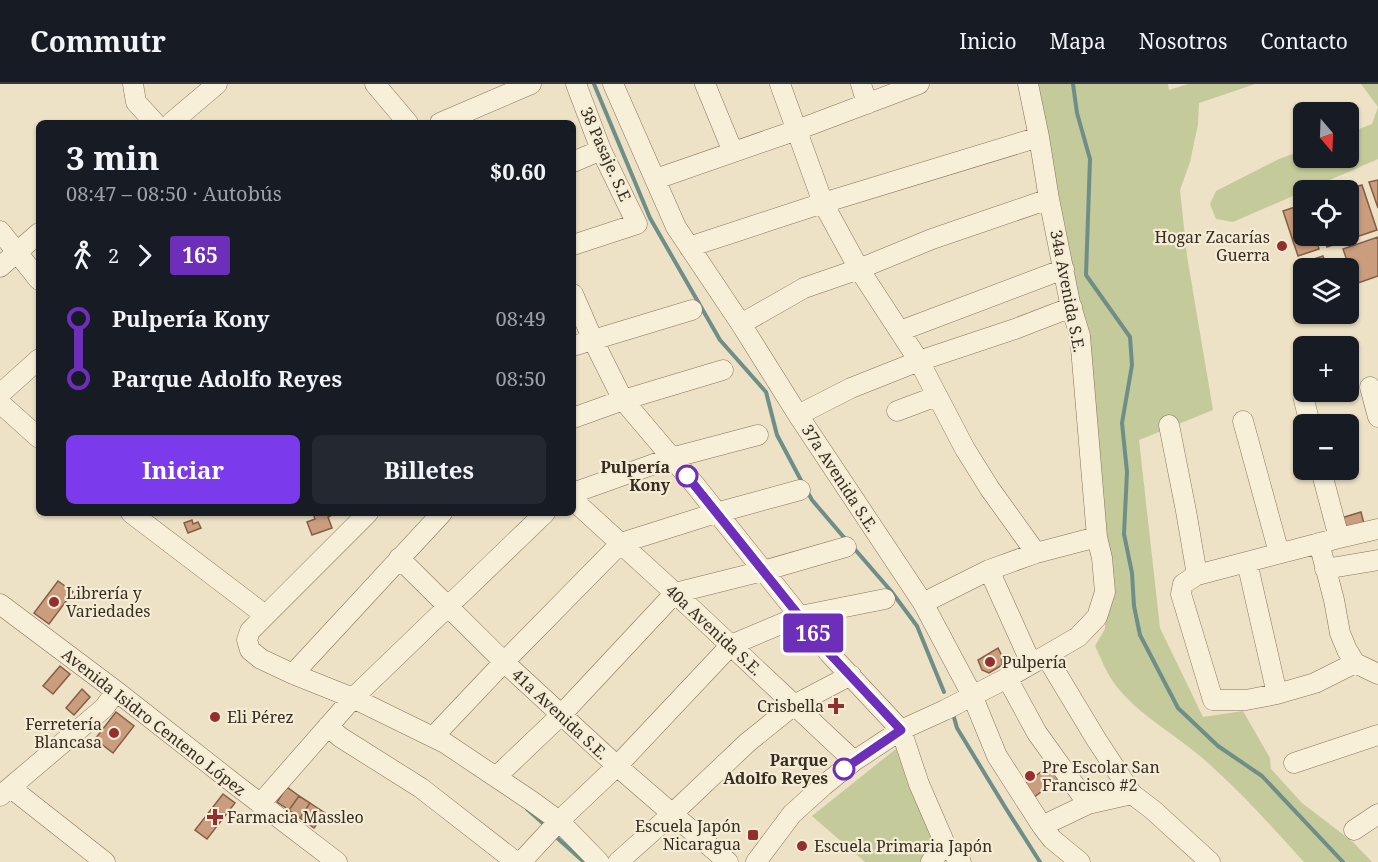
<!DOCTYPE html>
<html lang="es">
<meta charset="utf-8">
<style>
body{margin:0;font-family:"Noto Serif",serif;background:#242831;color:#f1f3f6;height:100vh;display:flex;flex-direction:column;font-size:22px;white-space:nowrap}
*{box-sizing:border-box;margin:0}
p{font-size:20px;color:#9ea1a6}
.icon{flex:none;width:33px;height:33px;fill:none;stroke:currentColor;stroke-width:2;stroke-linecap:round;stroke-linejoin:round}
.map{position:relative;flex:1;overflow:hidden}
.details{position:absolute;left:36px;top:36px;width:540px;height:396px;display:flex;flex-direction:column;background:#171b24;border-radius:9px;box-shadow:0 2px 4px #0004}
.details>*{flex:none}
.badge{padding:0 12px;border-radius:4px;font-size:21px;line-height:39px}
.needle{width:39px;rotate:161deg}
.fabs{position:absolute;left:1293px;top:18px;display:grid;gap:12px}
.fabs a{display:grid;place-items:center;width:66px;height:66px;border-radius:9px;background:#171b24;box-shadow:0 2px 4px #0004;font-size:30px}
.map>.badge{position:absolute;translate:-50% -50%;box-shadow:0 0 0 3px #fff}
.legs{display:flex;align-items:center;gap:9px;height:66px;padding:0 30px;font-size:20px}
.legs p{margin-inline-start:auto}
.head{display:flex;align-items:center;justify-content:space-between;height:102px;padding:0 30px}
h1{font-size:33px;font-weight:700;line-height:45px}
.action{display:flex;gap:12px;margin-top:auto;padding:12px 30px}
.action a{flex:1;height:69px;border-radius:9px;background:#7c3aed;color:#fff;font-size:24px;font-weight:700;line-height:69px;text-align:center}
.action a+a{background:#242831;color:#f1f3f6}
ul{padding:0 30px;list-style:none}
li{display:flex;align-items:center;gap:21px;height:60px;font-size:22px}
li i{display:grid;place-items:center;width:9px;height:100%;margin:0 8px;background:currentColor}
li i::after{content:'';width:15px;height:15px;margin:-8px;border:4px solid;border-radius:50%;background:#171b24}
li p{margin-inline-start:auto}
li:first-child i{background:linear-gradient(#0000 50%,currentColor 0)}
li:last-child i{background:linear-gradient(currentColor 50%,#0000 0)}
header{display:flex;align-items:center;gap:36px;box-sizing:border-box;height:84px;padding:0 30px;background:#171b24;border-bottom:2px solid #363941}
header strong{font-size:28px}
nav{display:flex;gap:33px;margin-inline-start:auto;font-size:21px}
.map>svg:first-child{display:block}
</style>
<header>
<strong>Commutr</strong>
<nav><a>Inicio</a><a>Mapa</a><a>Nosotros</a><a>Contacto</a></nav>
</header>
<div class="map">
<svg width="1378" height="778" viewBox="0 0 1378 778">
<rect width="100%" height="100%" fill="#ede1c6"/>
<path fill="#c4ca9a" d="M1018,0H1168L1169,6L1188,0H1255L1199,19L1198,40L1190,78L1180,106L1187,172L1213,326L1139,356L1160,544L1203,633L1243,627L1270,674L1271,685L1302,719L1353,758L1372,778H1304C1273,744 1243,710 1208,679C1178,651 1139,633 1114,599C1106,588 1101,574 1095,562L1105,545V500L1080,252Z
M1361,0H1378V75L1233,138L1216,135L1210,120L1216,107L1279,75L1303,66L1304,74H1348L1349,49L1372,40L1378,23Z
M897,664L936,762L923,778H865L812,732Z"/>
<g fill="none" stroke-linecap="round" stroke-linejoin="round">
<path stroke="#6e8e87" stroke-width="4" d="M594,0L650,134L720,256L766,308L777,351L803,400
M1073,0L1077,29L1090,75L1086,191L1130,253L1132,281L1122,339L1127,388L1124,450L1132,489L1134,522L1140,551L1178,624L1218,662L1262,692L1343,778
M807,407L812,416L847,457
M852,462L891,507L917,542L944,608
M953,630L957,644L1005,723L1040,778
M527,725L546,742
M555,752L584,778"/>
</g>
<path fill="#c99d7e" stroke="#855e43" stroke-width="1.5" d="M1378,96V124L1369,98Z
M1362,101L1377,146L1356,153L1348,130V106H1345Z
M1304,120V152H1315L1319,165L1298,172L1283,127Z
M1323,152H1347L1348,156L1327,163Z
M1378,153V192L1355,200L1343,165Z
M1323,172L1327,184H1304L1302,179Z
M1361,428L1364,440L1342,446L1338,435Z
M313,429H336L328,433L332,444L312,451L307,438L315,435Z
M192,436L193,440L198,438L201,444L188,449L184,439Z
M58,497L73,508L49,540L34,529Z
M998,564L1001,570L1002,581L989,589L982,586L978,576Z
M60,582L70,590L53,610L43,602Z
M82,605L90,613L74,631L66,624Z
M116,628L134,642L113,669L95,655Z
M1049,682L1058,695L1029,717L1019,704Z
M287,703L299,712L289,726L277,718Z
M223,710L235,719L207,755L195,746Z
M299,712L310,719L300,734L289,726Z
M310,719L325,729L314,744L300,734Z"/>
<g fill="none" stroke-linecap="round" stroke-linejoin="round">
<g stroke="#87735c" stroke-width="21">
<path id="minor" d="M133,0L136,18L155,39
M375,0L408,39
M613,0L676,143L741,240L798,331L923,519L972,611L997,672L1042,742L1052,755L1080,778
M705,0L733,68
M780,0L823,119L859,185L919,277L965,365L990,405L1036,469
M861,0L867,20
M171,39L217,0
M440,39L531,0
M573,78L601,66
M656,95L797,46L919,0
M0,147L39,196
M573,161L637,140L601,66L576,0
M689,163L823,119L1039,53
M0,183L39,149
M573,210L593,256L623,316L695,401L829,569L901,646L919,700L945,760L961,778
M741,240L804,204L859,185L932,155L1049,115
M900,247L1064,185
M573,262L692,226
M1370,303L1378,333
M0,310L39,275
M1304,316L1310,340
M0,319L39,354
M897,327L937,312
M798,331L851,304L919,277L1015,245L1072,223
M573,334L623,316L723,286
M1243,337L1279,469
M1169,341L1186,427L1197,491
M1321,386L1339,454
M573,409L671,374L758,351
M573,416L675,509L854,677
M131,429L265,531
M368,429L250,547L247,556L250,566L261,575L293,590L353,614L445,659L533,718L559,737L599,778
M1319,459L1334,516L1340,549L1347,566L1355,579L1378,590
M399,474L504,578L617,682L728,778
M1247,478L1277,610
M1325,485L1378,476
M989,486L1031,579
M923,519L989,486L1036,469L1097,453
M0,520L116,607L236,701L337,778
M1046,572L1096,655L1132,710L1153,726L1210,778
M1355,579L1315,599L1277,610L1246,616H1213L1181,510L1183,500L1197,491L1339,454L1378,445
M293,590L442,429
M1007,594L1037,649L1088,720
M328,642L340,653L421,704L516,778
M433,653L504,578L621,459L716,429L800,406
M1294,679L1378,651
M496,693L561,631L675,509L763,487L846,463
M11,704L105,778
M0,712L104,624L116,607
M260,720L353,614L545,429
M1042,742L1088,720L1132,710
M1354,746L1378,730
M521,778L559,737L617,682L731,561L800,532L885,515
M618,778L672,730L747,659L794,621L851,591
M756,778L792,730L823,702L854,677L901,646L945,626L1007,594L1078,553L1097,533L1105,508L1102,474L1097,453L1080,252L1070,219L1049,115L1039,53L1028,0
M931,778L945,760"/>
</g>
<use href="#minor" stroke="#f8efd9" stroke-width="20"/>
</g>
<g fill="none" stroke-linecap="round" stroke-linejoin="round">
<g stroke="#fff" stroke-width="14">
<path id="line-1" d="M687,392L829,569L901,646L844,685"/>
</g>
<use href="#line-1" stroke="#6d2fba" stroke-width="9"/>
</g>
<g fill="#942f2f" stroke="#f4ecd5" stroke-width="2">
<circle cx="1282" cy="162" r="6"/>
<circle cx="54" cy="518" r="6"/>
<circle cx="990" cy="578" r="6"/>
<path d="M833 613h6v6h6v6h-6v6h-6v-6h-6v-6h6z"/>
<circle cx="215" cy="633" r="6"/>
<circle cx="114" cy="649" r="6"/>
<circle cx="1030" cy="692" r="6"/>
<path d="M212 724h6v6h6v6h-6v6h-6v-6h-6v-6h6z"/>
<rect x="747" y="745" width="12" height="12" rx="3"/>
<circle cx="802" cy="762" r="6"/>
</g>
<g fill="#fff" stroke="#6d2fba" stroke-width="3">
<circle cx="687" cy="392" r="10"/>
<circle cx="844" cy="685" r="10"/>
</g>
<g text-anchor="middle" dominant-baseline="central" stroke-width="4.5" stroke-linejoin="round" paint-order="stroke">
<g font-size="16" fill="#382c20" stroke="#f4ecd5">
<text transform="translate(606 70) rotate(66)">38 Pasaje. S.E</text>
<text transform="translate(1068 207) rotate(79)">34a Avenida S.E.</text>
<text transform="translate(840 394) rotate(57)">37a Avenida S.E.</text>
<text transform="translate(714 546) rotate(43)">40a Avenida S.E.</text>
<text transform="translate(560 630) rotate(43)">41a Avenida S.E.</text>
<text transform="translate(154 638) rotate(38)">Avenida Isidro Centeno López</text>
</g>
<g font-size="16" fill="#382c20" stroke="#f4ecd5" text-anchor="start">
<text x="1270" y="153" text-anchor="end">Hogar Zacarías<tspan x="1270" dy="18">Guerra</tspan></text>
<text x="66" y="509">Librería y<tspan x="66" dy="18">Variedades</tspan></text>
<text x="1002" y="578">Pulpería</text>
<text x="824" y="622" text-anchor="end">Crisbella</text>
<text x="227" y="633">Eli Pérez</text>
<text x="102" y="640" text-anchor="end">Ferretería<tspan x="102" dy="18">Blancasa</tspan></text>
<text x="1042" y="683">Pre Escolar San<tspan x="1042" dy="18">Francisco #2</tspan></text>
<text x="227" y="733">Farmacia Massleo</text>
<text x="741" y="742" text-anchor="end">Escuela Japón<tspan x="741" dy="18">Nicaragua</tspan></text>
<text x="814" y="762">Escuela Primaria Japón</text>
</g>
<g font-size="16" font-weight="bold" fill="#382c20" stroke="#f4ecd5" text-anchor="end">
<text x="670" y="383">Pulpería<tspan x="670" dy="18">Kony</tspan></text>
<text x="828" y="676">Parque<tspan x="828" dy="18">Adolfo Reyes</tspan></text>
</g>
</g>
</svg>
<div class="fabs">
<a><svg class="needle" viewBox="-14 -14 28 28"><path d="M0-13l5 13h-10z" fill="#e53935"/><path d="M0 13l5-13h-10z" fill="#9ea1a6"/></svg></a>
<a><svg class="icon" aria-label="locate" viewBox="0 0 24 24"><circle cx="12" cy="12" r="6"/><path d="M12 2v4M12 18v4M2 12h4M18 12h4"/></svg></a>
<a><svg class="icon" aria-label="layers" viewBox="0 0 24 24"><path d="M12 4l9 5-9 5-9-5zM3 14l9 5 9-5"/></svg></a>
<a>+</a>
<a>−</a>
</div>
<b class="badge" style="left:813px;top:549px;background:#6d2fba;color:#fff">165</b>
<section class="details">
<div class="head"><div><h1>3 min</h1><p>08:47 – 08:50 · Autobús</p></div><b>$0.60</b></div>
<div class="legs"><svg class="icon" aria-label="walk" viewBox="0 0 24 24"><circle cx="13" cy="4" r="2"/><path d="M13 8l-2 6 4 7M11 14l-3 7M7 12l3-4h3l4 4"/></svg>2<svg class="icon" aria-label="forward" viewBox="0 0 24 24"><path d="M9 5l7 7-7 7"/></svg><b class="badge" style="background:#6d2fba;color:#fff">165</b></div>
<ul>
<li><i style="color:#6d2fba"></i><b>Pulpería Kony</b><p>08:49</p></li>
<li><i style="color:#6d2fba"></i><b>Parque Adolfo Reyes</b><p>08:50</p></li>
</ul>
<div class="action"><a>Iniciar</a><a>Billetes</a></div>
</section>
</div>
